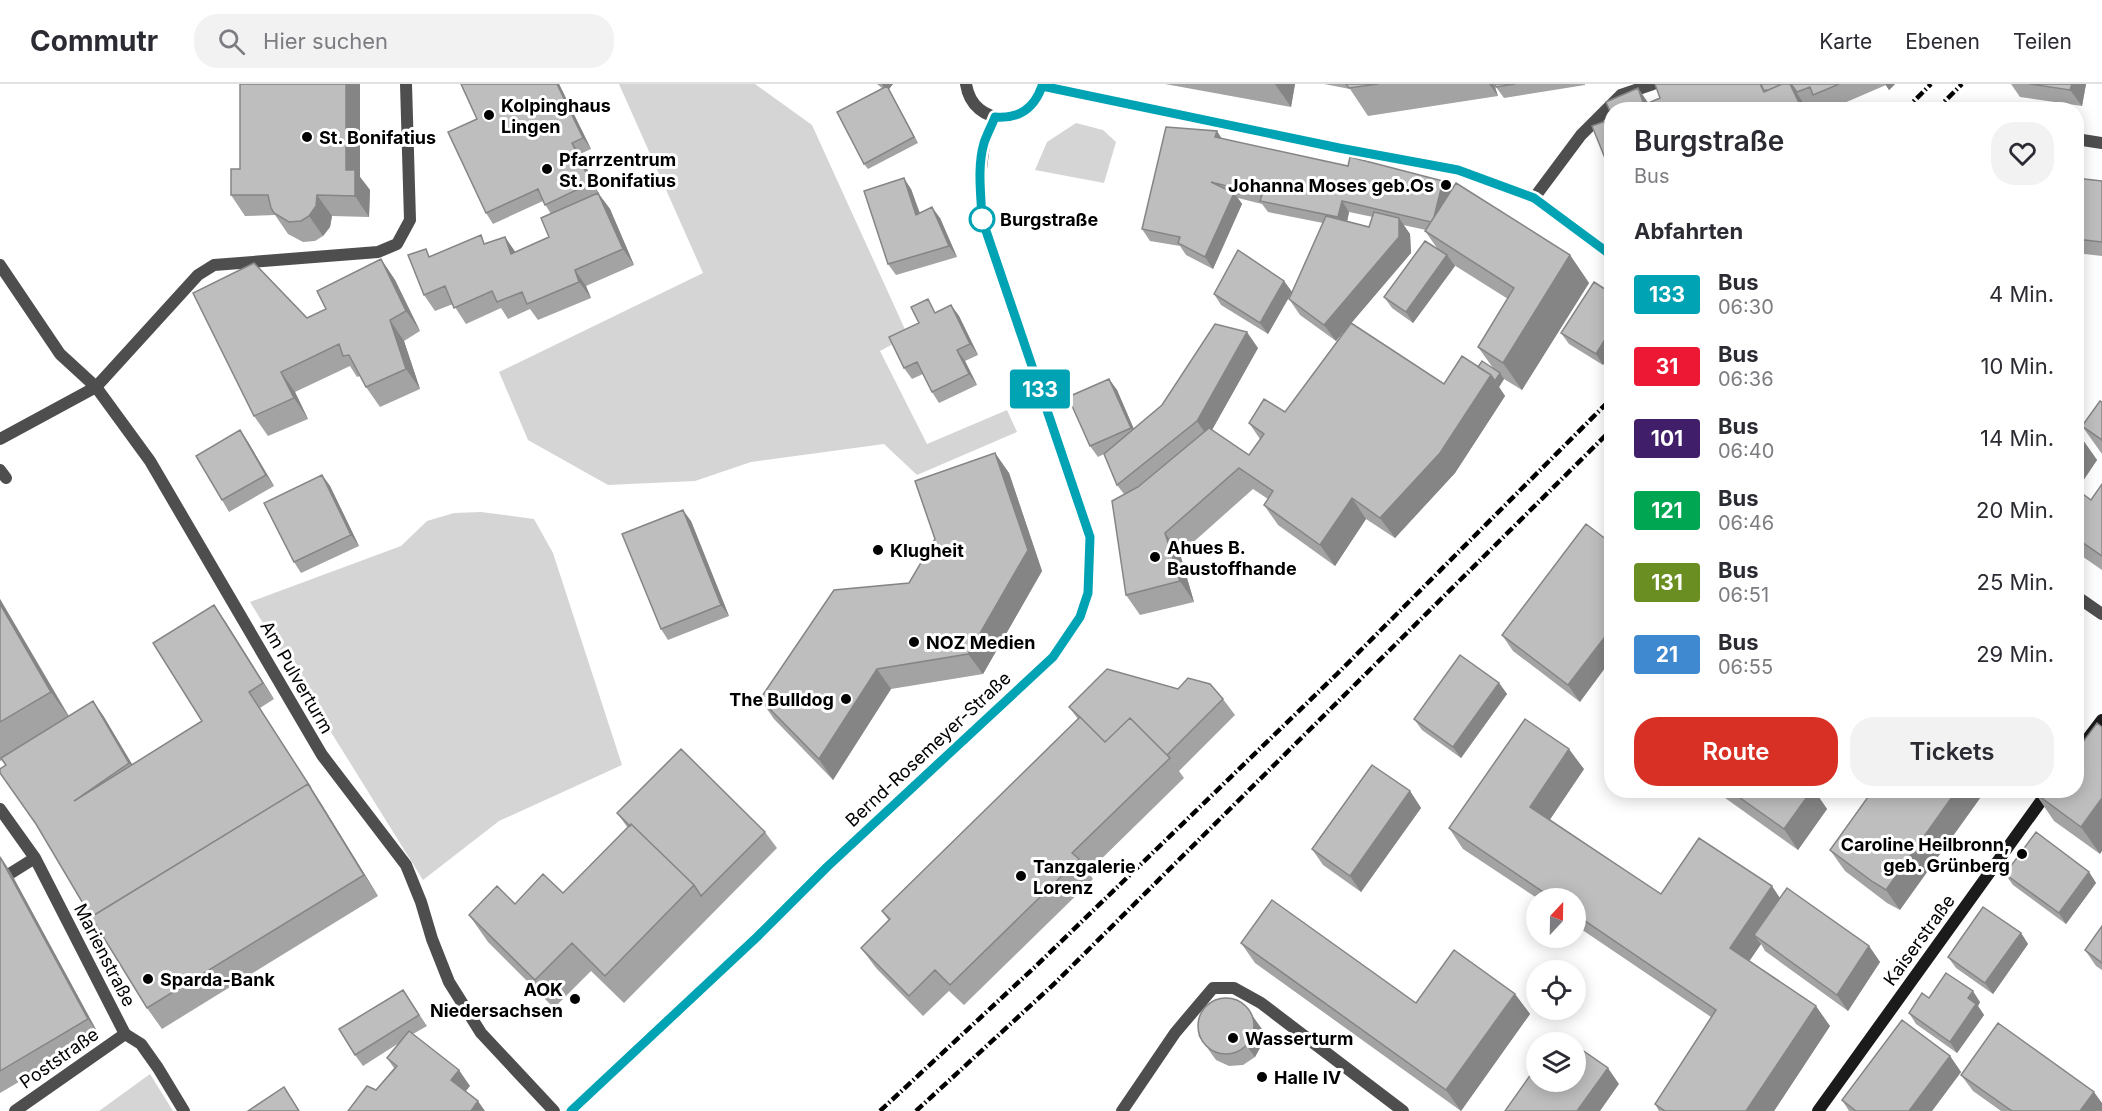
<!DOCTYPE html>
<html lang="de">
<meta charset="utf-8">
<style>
body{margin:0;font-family:Inter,sans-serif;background:#f2f2f3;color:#2b2b33;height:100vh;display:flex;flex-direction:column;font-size:22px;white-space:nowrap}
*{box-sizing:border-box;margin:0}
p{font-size:20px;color:#7c7c81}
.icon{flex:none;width:33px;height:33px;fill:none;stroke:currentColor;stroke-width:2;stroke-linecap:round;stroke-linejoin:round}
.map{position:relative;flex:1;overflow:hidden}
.side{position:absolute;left:1604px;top:18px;width:480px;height:696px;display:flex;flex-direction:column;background:#fff;border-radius:24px;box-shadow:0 3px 15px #0003}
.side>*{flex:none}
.badge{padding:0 12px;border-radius:4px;font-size:21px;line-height:39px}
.needle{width:39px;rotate:22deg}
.buttons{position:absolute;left:1526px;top:804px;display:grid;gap:12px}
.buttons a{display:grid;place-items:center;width:60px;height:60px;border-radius:50%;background:#fff;box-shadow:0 3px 15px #0003;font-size:30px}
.map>.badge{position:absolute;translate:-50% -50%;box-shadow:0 0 0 3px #fff}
h2{padding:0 30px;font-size:22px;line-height:54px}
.round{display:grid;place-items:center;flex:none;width:63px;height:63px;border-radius:24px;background:#f2f2f3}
.headline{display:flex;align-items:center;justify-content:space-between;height:102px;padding:0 30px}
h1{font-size:28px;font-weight:600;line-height:45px}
.cta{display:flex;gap:12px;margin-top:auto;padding:12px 30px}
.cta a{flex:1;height:69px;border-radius:24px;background:#d93025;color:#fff;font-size:24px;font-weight:600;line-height:69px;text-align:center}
.cta a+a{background:#f2f2f3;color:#2b2b33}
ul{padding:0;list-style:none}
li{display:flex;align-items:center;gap:18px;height:72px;padding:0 30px}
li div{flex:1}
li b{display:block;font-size:22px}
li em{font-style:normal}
li .badge{min-width:66px;font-weight:700;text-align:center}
header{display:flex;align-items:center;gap:36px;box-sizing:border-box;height:84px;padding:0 30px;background:#fff;border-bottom:2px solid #e1e1e2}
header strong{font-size:28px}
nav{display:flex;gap:33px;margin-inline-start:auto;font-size:21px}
.search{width:420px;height:54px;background:#f2f2f3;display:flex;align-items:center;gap:15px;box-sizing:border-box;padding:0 21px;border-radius:24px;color:#7c7c81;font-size:22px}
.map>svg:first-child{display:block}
</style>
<header>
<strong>Commutr</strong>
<div class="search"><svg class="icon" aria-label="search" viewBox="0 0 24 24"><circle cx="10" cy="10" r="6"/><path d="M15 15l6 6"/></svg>Hier suchen</div>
<nav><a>Karte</a><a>Ebenen</a><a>Teilen</a></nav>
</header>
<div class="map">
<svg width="2102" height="1027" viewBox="0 0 2102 1027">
<rect width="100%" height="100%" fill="#fff"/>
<path fill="#d5d5d5" d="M619,0H755L812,41L908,252L880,267L927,360L1007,326L1017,348L917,391L884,360L751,378L695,397L608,401L528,356L499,288L703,189Z
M1076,39L1103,46L1116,58L1104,99L1035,86L1047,58Z
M481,428L534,435L553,469L622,681L499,737L423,796L250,518L401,462L427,437L454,429Z
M150,990L173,1027H99Z"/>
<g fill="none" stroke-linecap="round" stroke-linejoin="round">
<path stroke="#4e4e4e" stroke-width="12" d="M0,355L96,303L198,191L214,181L378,168L397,160L410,136L406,0
M0,386L6,394
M1122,1027L1175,949L1213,904H1234L1261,919L1403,1027"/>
<path stroke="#4e4e4e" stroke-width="12" d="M0,725L35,774L125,950
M11,789L35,774"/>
<path stroke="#4e4e4e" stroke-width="12" d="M2076,55L2102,59
M1534,114L1581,51L1621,11L1653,0
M0,181L60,270L96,303L150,377L322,671L406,781L421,818L432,855L449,898L481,949L554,1027
M15,1027L125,950L141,960L158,984L184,1027"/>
<path stroke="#4e4e4e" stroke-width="12" d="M966,0C973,45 1032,44 1042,0
M1042,2L1339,64L1458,86L1534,114L1611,171
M2076,512L2102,530
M571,1027L757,853L827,783L1053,573L1080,533L1088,509L1090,453L982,135L980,93L984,60L995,33"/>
<path stroke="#1b1b1b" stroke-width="12" d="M2076,670L2102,636
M1818,1027L2049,706"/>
<path stroke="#000" stroke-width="4.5" stroke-dasharray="9 3 1.5 3" stroke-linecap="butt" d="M1905,26L1931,0
M1936,26L1962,0
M880,1027L1037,881L1337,590L1611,315
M916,1027L1054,900L1611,346"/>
</g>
<path fill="#a3a3a3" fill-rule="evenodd" d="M240,0H360V93L370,106L369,133L332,132L330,143L323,152L315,157L303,158L288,150L275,131L245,132L231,111L240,85Z
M461,0H559L591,65L580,70L598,109L610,125L634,181L586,202L591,214L538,236L530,225L508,235L501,224L466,240L453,220L435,227L424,211L431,172L487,159L505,153L515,168L549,153L551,130L543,117L493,140L486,129L477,35Z
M877,0H893L889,5L918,59L868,85L864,80L882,4Z
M1165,0H1295L1291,23Z
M1324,0H1494L1498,12L1368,32L1350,5Z
M1495,0H1585V1L1504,14L1496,3Z
M1655,0H1895L1889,6L1886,1L1828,26H1823L1819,20L1808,24V26H1611L1638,4L1648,19L1660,14Z
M2011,0H2086L2082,22L2020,13Z
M1222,55L1348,82L1443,97L1451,107L1570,171L1589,199L1522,306L1504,295L1499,303L1505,312L1455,389L1395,454L1366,435L1335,482L1278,441L1264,421L1268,415L1253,405L1180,470L1194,518L1140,531L1126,511L1124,410L1117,401L1104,370L1098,373L1090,362L1109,295L1117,306L1134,345L1258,264L1212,346L1249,371L1260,355L1249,339L1285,328L1444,300L1478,283L1493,284L1478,263L1508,215L1454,181L1455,182L1413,239L1392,224L1384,213L1437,164L1425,147L1426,146L1403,141L1410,150L1411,169L1336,257L1300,231L1289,215L1323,139L1268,128L1262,120L1238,114L1242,120L1213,185L1186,171L1180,162L1150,157L1142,145ZM1349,128L1373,133L1369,143L1347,137Z
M2076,94L2102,97V172L2076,169Z
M911,105L920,129L940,134L957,173L896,191L888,180Z
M381,175L395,196L420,247L404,257L420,305L380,323L366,303L360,292L357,293L350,282L295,308L308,335L268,352L254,332L307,234L326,225Z
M1284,197L1292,208L1268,250L1221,221L1214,210Z
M1611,209V269L1603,281L1569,260L1561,249Z
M951,221L959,232L978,271L965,277L977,301L939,319L932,308L923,290L912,295L904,284L919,239L936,228Z
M2102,318V370L2082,342Z
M240,346L248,358L274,402L229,428L222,416Z
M2076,347L2078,349L2097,376L2077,406L2091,416L2102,400V486L2076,468Z
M995,369L1009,389L1042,487L983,590L891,605L833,696L774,635L760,615L909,499Z
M322,391L330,402L359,462L301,489L294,478Z
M691,437L729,532L668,556L661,545Z
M1611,459L1580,618L1513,567L1502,551Z
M0,515L69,632L93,617L104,633L132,681L202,637L225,537L274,615L260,624L322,721L378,812L162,945L147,924L2,676L0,677Z
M1499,599L1507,610L1461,674L1422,646L1414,635Z
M1178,605L1223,615L1235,631L1179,687L1184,694L1088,788L1093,795L964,921L949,907L923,932L876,884L861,864L889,837L882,827L1078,635L1069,623Z
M2083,658L2100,770L2054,737L2035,709Z
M1584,685L1550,735L1661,810L1780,814L1869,862L1880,878L1848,927L1765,867L1761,860L1749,877L1830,942L1774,1027H1659L1655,1020L1711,933L1575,841V814H1537L1463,765L1449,744Z
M1714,706H1814L1827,725L1798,766Z
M1873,706L1900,826L1887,819L1845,787L1830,766Z
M1410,707L1421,724L1361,808L1323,781L1312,765Z
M617,729L765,748L777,764L624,919L591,887L554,924L488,858L469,831L563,809L628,744Z
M0,772L11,789L99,951L0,1009Z
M2089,788L2096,799L2066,840L2013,801L2005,790Z
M2102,842V886L2096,882L2085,866Z
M2021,849L2028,860L1993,910L1956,884L1948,873Z
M1241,859L1416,919L1515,910L1530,930L1461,1027L1255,879Z
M403,906L427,942L413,950L470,1002L376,1006L394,984L387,974L399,959L363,982L355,971Z
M1929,914L1980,918L1978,922L1984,931L1957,969L1916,940L1909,929Z
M1262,945V960L1255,973L1243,981L1229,982L1216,976L1198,951Z
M1950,972L1961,988L1932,1027H1849L1842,1016Z
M1961,991L2102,1027H2001L1973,1007Z"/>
<path fill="#858585" d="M346,0H360V93L370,106L369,133L355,112L346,86Z
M557,0H559L591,65L583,54Z
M882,0H893L889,5L918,59Z
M1275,0H1295L1291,23Z
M1489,0H1494L1498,12Z
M1790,0H1791L1808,26H1803Z
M1885,0H1895L1889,6Z
M2072,0H2086L2082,22L2070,6Z
M1638,4L1653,26L1644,21Z
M1217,47L1224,58L1215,53Z
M572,59L580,70L599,110L591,99Z
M904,94L911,105L924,142L916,131Z
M1443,97L1451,108L1433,139Z
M598,109L610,125L634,181L623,165Z
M1234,109L1242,120L1213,185L1205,173Z
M317,111L332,132L330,143L323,152L309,132Z
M1342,117L1349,128L1346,144L1338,133Z
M932,123L940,134L957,173L949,162Z
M1399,134L1410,150L1411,169L1336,257L1324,241Z
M505,153L516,169L511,170Z
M1447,171L1455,182L1413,239L1406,228Z
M1570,171L1589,199L1522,306L1503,279Z
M381,175L395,196L420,247L406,227Z
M575,186L586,202L591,214L579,198Z
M1284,197L1292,208L1268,250L1260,239Z
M951,221L959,232L978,271L970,260Z
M390,236L404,257L420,305L406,285Z
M1611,246V269L1603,281L1596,270Z
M1247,248L1258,264L1208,353L1197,337Z
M957,266L965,277L977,301L969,290Z
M281,288L295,308L308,335L294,314Z
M1500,289L1504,295L1499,303L1505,312L1455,389L1395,454L1380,434L1491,291Z
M1109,295L1117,306L1138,355L1131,344Z
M240,346L248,358L274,402L266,391Z
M2078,349L2097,376L2076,407V352Z
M995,369L1009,389L1042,487L983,590L968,570Z
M322,391L330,402L359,462L351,451Z
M1352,414L1366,435L1335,482L1320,461Z
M683,426L691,437L729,532L721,521Z
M1165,449L1180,470L1194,518L1180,497Z
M0,515L70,635L51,608L0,520Z
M214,521L225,537L274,615L263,599Z
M1611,545V576L1580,618L1568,601Z
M877,585L891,605L833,696L819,675Z
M1499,599L1507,610L1461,674L1453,663Z
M249,608L322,721L378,812L364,791Z
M93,617L104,633L141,695L129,679Z
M1569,665L1584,685L1545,743L1530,723Z
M1812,706H1814L1827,725L1798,766L1784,745Z
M1957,706H1986L1900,826L1886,806Z
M1410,707L1421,724L1361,808L1350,792Z
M2102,714V767L2100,770L2081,743Z
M0,772L11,789L99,951L88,935Z
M2089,788L2096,799L2066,840L2059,829Z
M1772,802L1786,823L1754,851L1761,860L1744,885L1730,864Z
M2021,849L2028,860L1993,910L1985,899Z
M1869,862L1880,878L1848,927L1837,911Z
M1973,907L1980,918L1978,922L1984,931L1957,969L1950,958L1968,914Z
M1515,910L1530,930L1461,1027L1446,1006Z
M1244,920L1262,945V960L1255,973L1247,962Z
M1816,922L1830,942L1774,1027H1746Z
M1950,972L1961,988L1932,1027H1909Z
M1608,984L1619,1000L1600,1027H1577Z
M459,986L470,1002L462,1012L451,996Z
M2094,1008L2102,1019V1027H2080Z
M478,1017L485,1027H471Z"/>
<path fill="#bebebe" stroke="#858585" stroke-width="1.5" d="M240,0H346V86H355V112L317,111L316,122L309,132L301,137L289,138L274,129L271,124L268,111H231V85H240Z
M461,0H557L583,54L572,59L591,99L545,121L538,105L486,129L448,48L477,35Z
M1346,0H1378L1349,4Z
M1495,0H1515L1496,3Z
M1655,0H1760L1764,8L1782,0H1790L1801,23L1799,26H1611V30L1606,18L1638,4L1644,21L1660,14Z
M1761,0H1782L1766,7V6L1764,7Z
M1791,0H1839L1813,11L1810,3L1797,8Z
M2030,0H2072L2070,6Z
M887,2L914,53L864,80L837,28Z
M1611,35V89L1592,42Z
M1166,43L1217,47L1215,53L1348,82L1350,73L1443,97L1434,133L1431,138L1342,117L1338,133L1260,117L1262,111L1211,98L1234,109L1205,173L1178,159L1180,153L1142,145Z
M904,94L916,131L932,123L949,162L888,180L864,107Z
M2076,94L2102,97V158L2076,155Z
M1456,99L1570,171L1503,279L1478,263L1514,204L1425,147Z
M598,109L623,165L575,186L579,198L527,220L522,208L497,218L492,207L454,224L445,202L424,211L408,171L426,165L429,173L481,151L484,160L505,153L511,170L549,153L541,134Z
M1374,128L1399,134V153L1324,241L1289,215L1326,132L1369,143Z
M1425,157L1447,171L1406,228L1384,213Z
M1238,166L1284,197L1260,239L1214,210Z
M381,175L406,227L390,236L406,285L366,303L349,271L343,272L339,260L281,288L294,314L254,332L193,209L254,179L307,234L326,225L317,207Z
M1594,198L1611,209V246L1596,270L1561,249Z
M928,215L935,229L951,221L970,260L957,266L969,290L932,308L917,278L904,284L889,253L919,239L911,223Z
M1351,239L1444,300L1462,272L1491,291L1440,369L1380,434L1352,414L1320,461L1264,421L1273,407L1239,384L1165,449L1180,497L1126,511L1112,417L1138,403L1209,344L1249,371L1264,350L1249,339L1264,315L1285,328Z
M1215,240L1247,248L1197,337L1117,401L1104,370L1162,321Z
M1482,277L1500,289L1495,297L1491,291L1478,283Z
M1109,295L1131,344L1090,362L1068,313Z
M2100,317L2102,318V356L2082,342Z
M240,346L266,391L222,416L196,372Z
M995,369L1028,466L968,570L877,585L819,675L760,615L834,506L909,499L935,455L915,397Z
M322,391L351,451L294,478L264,419Z
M2102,400V472L2076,454V405L2091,416Z
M683,426L721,521L661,545L622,450Z
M1586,440L1611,459V545L1568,601L1502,551Z
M0,520L51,608L0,638Z
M214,521L263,599L249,608L311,704L308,700L91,833L36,740L0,689V685L6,681L1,674L93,617L129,679L74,717L202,637L153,559Z
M1460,571L1499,599L1453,663L1414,635Z
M1107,585L1178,605L1188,594L1210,600L1223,615L1167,671L1130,634L1105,658L1080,633L1069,623Z
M1080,633L1105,658L1130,634L1170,674L1072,769L1079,775L950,901L935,886L909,912L861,864L890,835L882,827Z
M1525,635L1569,665L1530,723L1661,810L1699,754L1772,802L1730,864L1816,922L1746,1027H1665L1655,1020L1716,926L1575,830V814H1552L1449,744Z
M2097,639L2102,643V714L2081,743L2035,709L2037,706H2076V653L2083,658Z
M681,665L765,748L701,812L694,801L631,740L630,742L617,729Z
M1372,681L1410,707L1350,792L1312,765Z
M308,700L364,791L147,924L91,833Z
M1729,706H1812L1784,745Z
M1873,706H1957L1886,806L1873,798L1830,766Z
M631,740L694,801L605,892L572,859L535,896L469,831L497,802L515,820L543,790L563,809Z
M2036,748L2089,788L2059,829L2005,790Z
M0,773L88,935L0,987Z
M1787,804L1869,862L1837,911L1754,851Z
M1272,816L1416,919L1454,866L1515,910L1446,1006L1241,859Z
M1983,823L2021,849L1985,899L1948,873Z
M2102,842V879L2085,866Z
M1946,889L1973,907L1968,914L1976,920L1950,958L1909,929L1922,909L1929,914Z
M403,906L419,931L355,971L339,945Z
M1198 942a28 28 0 1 1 56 0a28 28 0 1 1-56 0Z
M1902,936L1950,972L1909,1027H1856L1842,1016Z
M1998,939L2094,1008L2080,1027H2012L1961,991Z
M409,947L459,986L451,996L478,1017L471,1027H348L367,1002L376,1006L397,982L387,974Z
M1560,950L1571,958H1554Z
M1575,961L1608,984L1577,1027H1505L1536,983V998H1575Z
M284,1003L299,1027H248Z"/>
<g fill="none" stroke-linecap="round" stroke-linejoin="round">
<g stroke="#fff" stroke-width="14">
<path id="line" d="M571,1027L757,853L827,783L1053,573L1080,533L1088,509L1090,453L982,135C981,110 977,83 984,59C987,50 992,41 995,33C1019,35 1034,25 1042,2L1339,64L1458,86L1534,114L1611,171"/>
</g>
<use href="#line" stroke="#00a3b4" stroke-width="9"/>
</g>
<g fill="#000" stroke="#fff" stroke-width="2">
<circle cx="489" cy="31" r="6"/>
<circle cx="307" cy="53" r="6"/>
<circle cx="547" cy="85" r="6"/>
<circle cx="1446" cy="101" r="6"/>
<circle cx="878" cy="466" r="6"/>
<circle cx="1155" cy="473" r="6"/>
<circle cx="914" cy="558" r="6"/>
<circle cx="846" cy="615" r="6"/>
<circle cx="2022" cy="770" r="6"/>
<circle cx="1021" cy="792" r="6"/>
<circle cx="148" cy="895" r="6"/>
<circle cx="575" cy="915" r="6"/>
<circle cx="1233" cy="954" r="6"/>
<circle cx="1262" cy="993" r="6"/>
</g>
<circle fill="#fff" stroke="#00a3b4" stroke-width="3" cx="982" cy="135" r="12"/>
<g text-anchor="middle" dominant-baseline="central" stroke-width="6" stroke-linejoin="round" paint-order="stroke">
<g font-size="18" font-weight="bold" fill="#000" stroke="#fff" text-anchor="start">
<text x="501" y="21">Kolpinghaus<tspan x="501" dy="21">Lingen</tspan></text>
<text x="319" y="53">St. Bonifatius</text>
<text x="559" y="75">Pfarrzentrum<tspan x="559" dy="21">St. Bonifatius</tspan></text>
<text x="1434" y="101" text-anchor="end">Johanna Moses geb.Os</text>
<text x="1167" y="463">Ahues B.<tspan x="1167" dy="21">Baustoffhande</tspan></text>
<text x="890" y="466">Klugheit</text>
<text x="926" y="558">NOZ Medien</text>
<text x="834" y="615" text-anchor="end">The Bulldog</text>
<text x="2010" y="760" text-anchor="end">Caroline Heilbronn,<tspan x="2010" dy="21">geb. Grünberg</tspan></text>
<text x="1033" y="782">Tanzgalerie<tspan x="1033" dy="21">Lorenz</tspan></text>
<text x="160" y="895">Sparda-Bank</text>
<text x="563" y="905" text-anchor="end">AOK<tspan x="563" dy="21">Niedersachsen</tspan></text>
<text x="1245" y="954">Wasserturm</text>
<text x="1274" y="993">Halle IV</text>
</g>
<g font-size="18" font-weight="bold" fill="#000" stroke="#fff" text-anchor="start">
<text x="1000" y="135">Burgstraße</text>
</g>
<g font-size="18" fill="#000" stroke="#fff">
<text transform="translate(297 593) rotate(60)">Am Pulverturm</text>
<text transform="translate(928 665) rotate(-43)">Bernd-Rosemeyer-Straße</text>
<text transform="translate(1919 856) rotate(-54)">Kaiserstraße</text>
<text transform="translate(105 871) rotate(63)">Marienstraße</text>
<text transform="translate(59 974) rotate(-35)">Poststraße</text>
</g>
</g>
</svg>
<div class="buttons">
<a><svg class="needle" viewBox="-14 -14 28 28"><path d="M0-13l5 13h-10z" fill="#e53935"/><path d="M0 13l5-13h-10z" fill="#7c7c81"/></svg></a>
<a><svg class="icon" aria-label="locate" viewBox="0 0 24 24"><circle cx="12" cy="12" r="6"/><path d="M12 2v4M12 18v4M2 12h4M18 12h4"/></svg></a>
<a><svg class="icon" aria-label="layers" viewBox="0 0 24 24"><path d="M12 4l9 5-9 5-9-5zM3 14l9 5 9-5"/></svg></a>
</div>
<b class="badge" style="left:1040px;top:305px;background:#00a3b4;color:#fff">133</b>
<section class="side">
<div class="headline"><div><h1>Burgstraße</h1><p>Bus</p></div><a class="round"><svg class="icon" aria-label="heart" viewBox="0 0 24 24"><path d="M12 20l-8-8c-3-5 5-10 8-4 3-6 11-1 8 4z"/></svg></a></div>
<h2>Abfahrten</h2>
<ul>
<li><span class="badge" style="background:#00a3b4;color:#fff">133</span><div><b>Bus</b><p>06:30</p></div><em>4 Min.</em></li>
<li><span class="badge" style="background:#ed1833;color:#fff">31</span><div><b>Bus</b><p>06:36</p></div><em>10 Min.</em></li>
<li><span class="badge" style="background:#411e69;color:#fff">101</span><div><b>Bus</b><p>06:40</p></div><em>14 Min.</em></li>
<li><span class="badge" style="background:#00a651;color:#fff">121</span><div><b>Bus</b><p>06:46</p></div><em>20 Min.</em></li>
<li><span class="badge" style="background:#6b8e23;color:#fff">131</span><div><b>Bus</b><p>06:51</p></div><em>25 Min.</em></li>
<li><span class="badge" style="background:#3f89d0;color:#fff">21</span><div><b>Bus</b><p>06:55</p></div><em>29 Min.</em></li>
</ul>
<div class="cta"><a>Route</a><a>Tickets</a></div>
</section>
</div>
